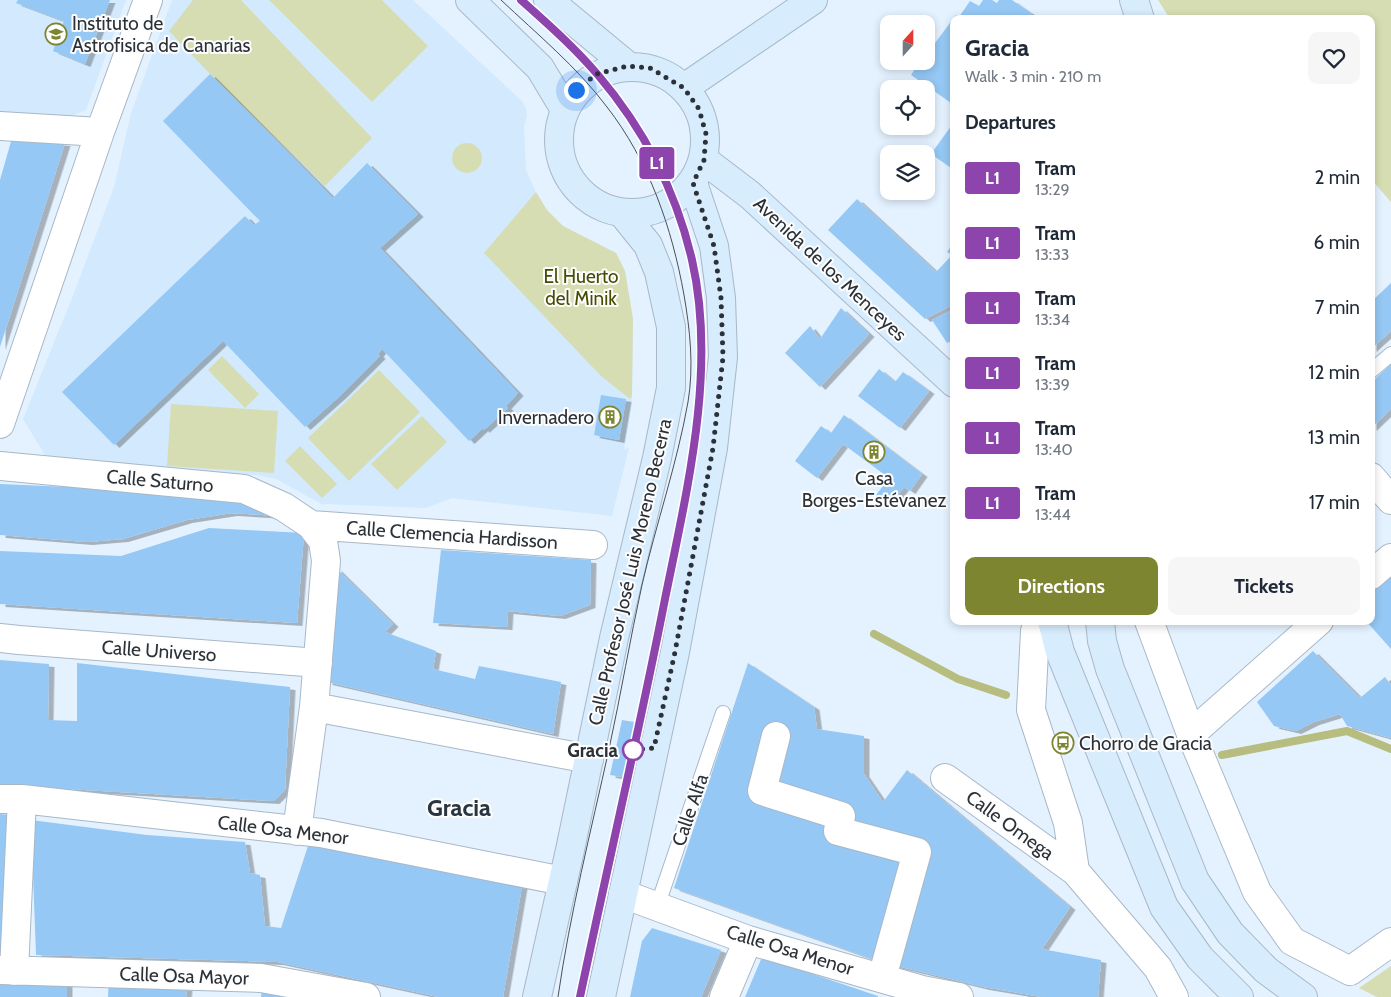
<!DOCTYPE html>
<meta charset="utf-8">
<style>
body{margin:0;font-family:Cabin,sans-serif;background:#f6f6f7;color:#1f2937;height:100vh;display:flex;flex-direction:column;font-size:19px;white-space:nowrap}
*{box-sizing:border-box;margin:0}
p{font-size:16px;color:#747a83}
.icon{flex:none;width:28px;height:28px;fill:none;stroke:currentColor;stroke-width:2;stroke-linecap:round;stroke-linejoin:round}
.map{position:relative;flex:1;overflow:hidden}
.details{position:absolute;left:950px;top:15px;width:425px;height:610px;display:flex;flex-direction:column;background:#fff;border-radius:10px;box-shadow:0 2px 8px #0003}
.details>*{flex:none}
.badge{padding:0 10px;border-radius:4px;font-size:18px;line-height:32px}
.needle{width:32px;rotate:21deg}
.tools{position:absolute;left:880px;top:15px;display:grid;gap:10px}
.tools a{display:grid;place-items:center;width:55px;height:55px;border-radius:10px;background:#fff;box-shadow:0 2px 8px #0003;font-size:25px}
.you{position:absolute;width:25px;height:25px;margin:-12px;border:4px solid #fff;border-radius:50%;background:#1a73e8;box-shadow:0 0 0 8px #1a73e833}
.map>.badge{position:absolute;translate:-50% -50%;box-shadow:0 0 0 2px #fff}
h2{padding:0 15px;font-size:19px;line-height:45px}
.round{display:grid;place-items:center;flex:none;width:52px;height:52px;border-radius:10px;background:#f6f6f7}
.head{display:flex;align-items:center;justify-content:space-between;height:85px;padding:0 15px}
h1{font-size:24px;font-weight:700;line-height:38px}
.primary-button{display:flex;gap:10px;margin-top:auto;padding:10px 15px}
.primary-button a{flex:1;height:58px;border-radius:10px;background:#7e8530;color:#fff;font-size:20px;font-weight:700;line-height:58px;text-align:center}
.primary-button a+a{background:#f6f6f7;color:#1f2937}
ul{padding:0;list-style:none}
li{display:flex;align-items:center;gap:15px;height:65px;padding:0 15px}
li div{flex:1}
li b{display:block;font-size:19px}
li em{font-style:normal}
li .badge{min-width:55px;font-weight:700;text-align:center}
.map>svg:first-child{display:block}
</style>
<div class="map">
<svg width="1391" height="997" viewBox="0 0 1391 997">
<defs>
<filter id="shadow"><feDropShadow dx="5.5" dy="3" stdDeviation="0" flood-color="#0004"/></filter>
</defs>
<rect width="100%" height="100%" fill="#e4f2ff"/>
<path fill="#d2e9fe" d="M0,0H126L86,110L71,116L0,112Z
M172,0H413L522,101L526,108L527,116L524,126L526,170L536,192L547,210L563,226L616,253L625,271L633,319L632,401L624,449L629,448L612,516L452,498L426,508L324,504L323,505L276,479L256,475L48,460L23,419L72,298L114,187L131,113Z"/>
<path fill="#d7ddb2" d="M193,0H241L372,138L325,186L210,74L169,31Z
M269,0H382L428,46L372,102Z
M1158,0H1391V202L1371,179V19H1170Z
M452 158a15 15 0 1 1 30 0a15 15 0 1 1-30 0Z
M536,192L547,210L563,226L616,253L625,271L633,319L632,396L630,399L601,376L484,253Z
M222,356L259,394L245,408L208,370Z
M379,370L420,412L349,481L308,438Z
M171,404L278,411L274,473L167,466Z
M422,416L447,442L397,490L371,464Z
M300,446L337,484L322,498L285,461Z
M1391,966V997H1377L1359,988Z"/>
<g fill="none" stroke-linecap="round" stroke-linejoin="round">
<path stroke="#b6bd7f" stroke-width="8" d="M874,634L958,679L1006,695
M1222,755L1347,731L1391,749"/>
</g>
<path fill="#95c8f4" filter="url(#shadow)" d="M18,0H110L85,64L53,51L64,21L16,3Z
M983,0H992L997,3L999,0H1012L1032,14L1028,19H954V105L911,75L920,61H926V53L934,42L935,43L956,15L959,17L970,1L979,6Z
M210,74L333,198L367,163L418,214L380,248L518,393L506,406L508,408L484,430L483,428L469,441L382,349L378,354L380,356L341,395L305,427L223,341L114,445L62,392L245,216L254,225L260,221L163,121Z
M954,122V170L931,154Z
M12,138L65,143L0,347V180Z
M857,199L936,272L952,255L947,252L954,242V304L925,319L828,230Z
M1391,283V331L1371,349V302Z
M841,308L869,334L820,387L785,353L810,326L820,339Z
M954,309V340L947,343L932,320Z
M1391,364V409L1371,428V383Z
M879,369L895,382L903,372L929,391L900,428L858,396Z
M601,395L626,399L619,440L594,435Z
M844,415L922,474L910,491L904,487L890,505L876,495L889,478L843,444L817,478L795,461L821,426L831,433Z
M0,484L253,495L279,516L232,513L187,520L123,539L87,542L0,535Z
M209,528L304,533L297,623L0,604V551L121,556Z
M441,550L591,560L590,605L560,616L508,611L507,627L433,623Z
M336,568L393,624L385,632L436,651L433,669L475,679L479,666L561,682L553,734L327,682Z
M1391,574V649L1366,621H1371V593Z
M1313,651L1360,698L1385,677L1391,685V738L1347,726L1340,714L1314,722L1296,731L1274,726L1257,702Z
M0,660L49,664L48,720L77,721V663L290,687L285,790L274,801L0,785Z
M748,663L814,707L817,729L864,736V774L883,802L907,770L1070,907L1042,949L1101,960L1098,997H1042L984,987L881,962L674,888Z
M622,720L634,722L623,777L610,775Z
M0,814L10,815L7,951H0Z
M31,820L147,835L245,842L250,873L260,875L265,926L281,928L309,843L522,886L503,997H439L278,962L36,955Z
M652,928L721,950L701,997H630L642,941Z
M762,957L878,996V997H745Z
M109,977L187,988L186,997H108Z
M0,981L67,984V997H0Z
M262,990L310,997H261Z"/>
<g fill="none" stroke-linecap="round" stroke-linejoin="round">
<g stroke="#a8b8c7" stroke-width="16">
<path id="lane" d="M1371,371L1391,354
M657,907L723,713"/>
</g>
<g stroke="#a8b8c7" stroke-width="30">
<path id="street" d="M0,126L100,132
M0,424L100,132L148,0
M0,466L244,489L284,507L311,525L323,541L326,561L314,707L297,831
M1371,477L1391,500
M311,525L593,545
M1371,575L1391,558
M1038,621L1035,631L1031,710L1068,823L1075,871
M1149,621L1191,734L1257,892L1292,941L1350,971L1391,942
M0,638L19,640L318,663
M314,707L589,759
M1191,734L1319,621
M776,736L762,791L841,816L838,831L917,852L885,967
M945,778L1075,871L1158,968L1174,997
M0,799H22L321,833L563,881
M623,894L748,940L922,990L959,997
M0,970L261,978L366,997
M14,971L22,799
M724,997L748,940"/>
</g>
<g stroke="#a8b8c7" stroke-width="30">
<path id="secondary" d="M470,0L540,68L564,108
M548,0L628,66
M1134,0L1140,19
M559 140a73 73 0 1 1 146 0a73 73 0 1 1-146 0Z
M684,88L813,0
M704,160L750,195L954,383
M1052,621L1060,652L1164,907L1200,958L1239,997
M1100,621L1102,641L1110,669L1195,881L1230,933L1266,970L1303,997
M537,997L570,850L614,638L657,458L671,388V327L659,272L648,245L623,214
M601,997L675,652L713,448L723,357L721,298L714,246L693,183"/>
</g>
<use href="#lane" stroke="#fff" stroke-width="14"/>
<use href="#street" stroke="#fff" stroke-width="28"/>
<use href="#secondary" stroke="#d7ecfd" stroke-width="28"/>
<path stroke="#495058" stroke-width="1" d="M501,0C537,34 577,67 607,107C649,161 672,228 684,295C690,330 694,366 688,402C677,464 656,524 642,585C630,639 621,694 609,749C591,831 570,913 558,997
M521,0C547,24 575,48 598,75C637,122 664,171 683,229C715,326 698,427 680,525C669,581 658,637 646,693C623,794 602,896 580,997"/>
</g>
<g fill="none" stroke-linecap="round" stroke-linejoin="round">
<g stroke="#fff" stroke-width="11">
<path id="line" d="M521,0C548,24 575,48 598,75C643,128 676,191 692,260C717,369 687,490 665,599C639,732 608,864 580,997"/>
</g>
<use href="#line" stroke="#8e44ad" stroke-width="8"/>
<path stroke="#2b3137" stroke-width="5" stroke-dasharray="0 9" d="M576,90L597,74L628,66L650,68L684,88L699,109L706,134L704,160L693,183L714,246L721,298L723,357L713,448L675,652L654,748L633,750"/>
</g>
<defs>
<g id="university-ring" transform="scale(1.125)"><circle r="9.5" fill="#fdfdfd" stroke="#7e8530" stroke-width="1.5"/><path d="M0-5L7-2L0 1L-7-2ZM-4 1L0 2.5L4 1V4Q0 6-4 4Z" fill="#7e8530"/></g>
<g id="building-ring" transform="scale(1.125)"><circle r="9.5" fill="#fdfdfd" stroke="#7e8530" stroke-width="1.5"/><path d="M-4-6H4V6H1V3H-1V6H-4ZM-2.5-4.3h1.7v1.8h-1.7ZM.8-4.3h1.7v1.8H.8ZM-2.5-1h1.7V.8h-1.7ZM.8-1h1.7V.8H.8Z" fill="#7e8530"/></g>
<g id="bus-ring" transform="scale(1.125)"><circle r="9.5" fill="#fdfdfd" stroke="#7e8530" stroke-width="1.5"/><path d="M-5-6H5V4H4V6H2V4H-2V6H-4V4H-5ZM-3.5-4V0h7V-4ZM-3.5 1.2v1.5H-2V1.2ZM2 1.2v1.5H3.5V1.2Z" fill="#7e8530"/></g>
</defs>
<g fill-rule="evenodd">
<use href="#university-ring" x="56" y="34"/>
<use href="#building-ring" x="610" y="417"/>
<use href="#building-ring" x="874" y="452"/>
<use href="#bus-ring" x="1063" y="743"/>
</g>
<circle fill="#fff" stroke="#8e44ad" stroke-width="2.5" cx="633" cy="750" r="10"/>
<g text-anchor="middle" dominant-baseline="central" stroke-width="4" stroke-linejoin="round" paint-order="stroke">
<g font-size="19" fill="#2b3137" stroke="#fdfdfd" text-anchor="start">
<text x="72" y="23">Instituto de<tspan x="72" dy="22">Astrofisica de Canarias</tspan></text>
<text x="594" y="417" text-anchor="end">Invernadero</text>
<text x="874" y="478" text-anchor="middle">Casa<tspan x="874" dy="22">Borges-Estévanez</tspan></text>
<text x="1079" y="743">Chorro de Gracia</text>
</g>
<g font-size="19" fill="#2b3137" stroke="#fdfdfd">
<text transform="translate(830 269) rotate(43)">Avenida de los Menceyes</text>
<text transform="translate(160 481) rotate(5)">Calle Saturno</text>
<text transform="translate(452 535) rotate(4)">Calle Clemencia Hardisson</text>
<text transform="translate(630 572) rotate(-77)">Calle Profesor José Luis Moreno Becerra</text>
<text transform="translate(159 651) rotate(4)">Calle Universo</text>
<text transform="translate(690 810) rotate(-71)">Calle Alfa</text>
<text transform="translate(1010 825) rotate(36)">Calle Omega</text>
<text transform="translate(283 830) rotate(7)">Calle Osa Menor</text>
<text transform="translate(790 950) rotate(17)">Calle Osa Menor</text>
<text transform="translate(184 976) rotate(2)">Calle Osa Mayor</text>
</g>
<g font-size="19" fill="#474c00" stroke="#fdfdfd">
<text x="581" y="276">El Huerto<tspan x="581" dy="22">del Minik</tspan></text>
</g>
<g font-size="19" font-weight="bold" fill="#2b3137" stroke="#fdfdfd" text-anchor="end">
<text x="618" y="750">Gracia</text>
</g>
<g font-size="24" font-weight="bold" fill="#293642" stroke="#fdfdfd">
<text x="459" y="807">Gracia</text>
</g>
</g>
</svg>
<div class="tools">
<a><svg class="needle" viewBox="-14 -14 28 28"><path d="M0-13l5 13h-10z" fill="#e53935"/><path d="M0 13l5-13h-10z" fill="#747a83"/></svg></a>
<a><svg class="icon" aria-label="locate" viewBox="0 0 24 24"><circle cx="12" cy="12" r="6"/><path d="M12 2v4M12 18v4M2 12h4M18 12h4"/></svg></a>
<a><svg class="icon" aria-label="layers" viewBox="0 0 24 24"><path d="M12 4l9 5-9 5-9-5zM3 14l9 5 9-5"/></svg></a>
</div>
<div class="you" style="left:576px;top:90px"></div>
<b class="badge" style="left:657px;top:163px;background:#8e44ad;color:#fff">L1</b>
<section class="details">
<div class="head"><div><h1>Gracia</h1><p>Walk · 3 min · 210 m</p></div><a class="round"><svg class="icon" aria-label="heart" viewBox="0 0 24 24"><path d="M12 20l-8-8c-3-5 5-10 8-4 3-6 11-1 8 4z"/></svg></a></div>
<h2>Departures</h2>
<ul>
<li><span class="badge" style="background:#8e44ad;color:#fff">L1</span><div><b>Tram</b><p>13:29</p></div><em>2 min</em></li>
<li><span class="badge" style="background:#8e44ad;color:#fff">L1</span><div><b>Tram</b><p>13:33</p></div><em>6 min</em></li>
<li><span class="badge" style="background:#8e44ad;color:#fff">L1</span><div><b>Tram</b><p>13:34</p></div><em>7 min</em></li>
<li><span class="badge" style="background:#8e44ad;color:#fff">L1</span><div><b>Tram</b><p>13:39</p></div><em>12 min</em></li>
<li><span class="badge" style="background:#8e44ad;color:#fff">L1</span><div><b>Tram</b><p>13:40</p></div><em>13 min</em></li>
<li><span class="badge" style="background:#8e44ad;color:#fff">L1</span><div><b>Tram</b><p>13:44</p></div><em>17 min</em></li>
</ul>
<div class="primary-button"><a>Directions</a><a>Tickets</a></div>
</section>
</div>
